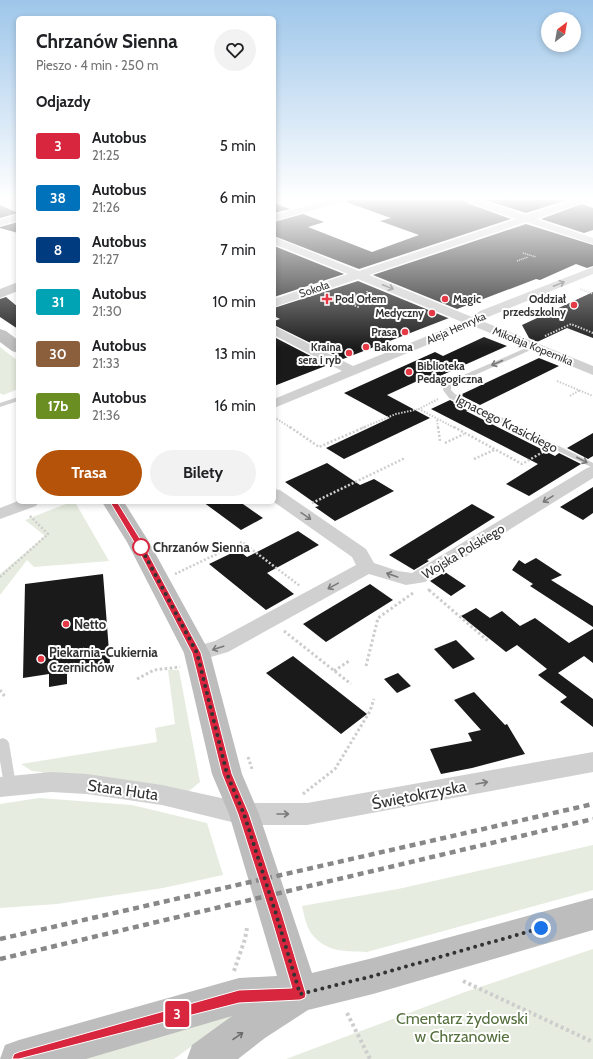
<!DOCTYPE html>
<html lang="pl">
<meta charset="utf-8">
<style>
body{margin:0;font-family:Cabin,sans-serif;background:#f2f2f2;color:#202124;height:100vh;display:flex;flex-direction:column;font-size:15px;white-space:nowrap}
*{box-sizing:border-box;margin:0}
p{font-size:13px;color:#757577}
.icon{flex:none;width:22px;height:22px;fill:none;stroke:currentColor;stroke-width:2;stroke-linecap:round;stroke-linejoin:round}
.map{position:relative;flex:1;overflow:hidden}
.drawer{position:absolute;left:16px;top:16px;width:260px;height:488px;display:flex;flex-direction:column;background:#fff;border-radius:6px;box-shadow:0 2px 6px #0003}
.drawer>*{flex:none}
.badge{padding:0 8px;border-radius:3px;font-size:14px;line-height:26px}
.needle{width:26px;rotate:31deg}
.buttons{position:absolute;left:541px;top:12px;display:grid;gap:8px}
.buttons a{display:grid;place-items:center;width:40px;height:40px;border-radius:50%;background:#fff;box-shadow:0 2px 6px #0003;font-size:20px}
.you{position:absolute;width:20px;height:20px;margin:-10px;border:3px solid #fff;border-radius:50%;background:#1a73e8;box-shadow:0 0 0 6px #1a73e833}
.map>.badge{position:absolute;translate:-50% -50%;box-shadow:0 0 0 2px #fff}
h2{padding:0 20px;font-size:15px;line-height:36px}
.round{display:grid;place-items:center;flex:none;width:42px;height:42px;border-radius:21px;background:#f2f2f2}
.summary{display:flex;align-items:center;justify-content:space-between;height:68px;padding:0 20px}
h1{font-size:19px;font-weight:800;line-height:30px}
.primary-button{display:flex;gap:8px;margin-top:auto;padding:8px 20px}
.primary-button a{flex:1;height:46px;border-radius:24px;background:#b45309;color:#fff;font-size:16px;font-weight:800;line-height:46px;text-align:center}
.primary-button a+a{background:#f2f2f2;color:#202124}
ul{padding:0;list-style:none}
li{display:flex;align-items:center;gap:12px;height:52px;padding:0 20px}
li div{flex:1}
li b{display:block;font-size:15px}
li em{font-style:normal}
li .badge{min-width:44px;font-weight:700;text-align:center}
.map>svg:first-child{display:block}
</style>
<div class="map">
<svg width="593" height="1059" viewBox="0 0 593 1059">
<rect width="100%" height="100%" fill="#fff"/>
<path fill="#e6ecdf" d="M0,347L18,361V389L3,395L0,393Z
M71,502H75L109,561L34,567L27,560L0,595V574L45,536L25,520Z
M168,670H179L200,782L189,791L43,775L42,772L32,771L21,764L157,742L155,728L175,724Z
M39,798L132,805L207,823L223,875L163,888L57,904L0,908V804Z
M593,845V890L367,952C345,951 326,953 311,933C306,926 304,914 302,906L398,889Z
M593,949V1059H286L465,992Z
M236,1014L174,1059H79Z"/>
<path fill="#1a1a1a" d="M347,200H464L467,203L511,219L359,269L274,236V222L303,214L324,222L308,227L372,252L419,235L380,221L391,218L346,202Z
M485,200H567L526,213Z
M274,203L290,209L274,213Z
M582,204L593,208V230L584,233L541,219Z
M0,205L18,213L0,218Z
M18,222V233L0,228V227Z
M526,224L593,245V266L587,268L576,264L540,280L536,279L457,309L373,275Z
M274,246L344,274L274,297Z
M358,281L448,318H449L343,359L274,325V321L280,319L274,316V308Z
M593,292V338L567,328L537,342L529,338L522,325Z
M6,297L18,307V329L0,317V299Z
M274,337L328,365L274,386Z
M484,337L507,346L431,380L426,377L387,395L430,418L344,459L326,448L390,418L344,393L435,352L443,356Z
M539,358L559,366L480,405L460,395Z
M450,400L469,410L466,411L555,456L559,453L581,464L529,496L506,484L538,464L431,409Z
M593,433V456L588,459L567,448Z
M327,463L360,485L374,479L394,491L335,521L315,507L319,506L285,482Z
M593,487V513L583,520L560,507Z
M203,502H240L263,518L241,530Z
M472,504L495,517L427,560L429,561L414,570L389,555Z
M298,531L319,545L267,573L294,594L266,610L209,564L238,550L247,557Z
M536,558L562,575L551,580L593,606V627L530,586L533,584L512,570L519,560L525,564Z
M445,572L466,586L451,596L430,581Z
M103,574L110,664L67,671V684L49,687V674L23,678L25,584Z
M370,584L393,600L326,642L303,624Z
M476,608L490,618L502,611L520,626L535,618L569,643L593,629V663L584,656L558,673L593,699V727L560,702L567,697L538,675L547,669L517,645L506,652L461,616Z
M456,640L475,659L453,669L434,649Z
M293,656L367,714L341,734L266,673Z
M398,673L411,686L397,693L384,679Z
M474,692L505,725L507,724L525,754L472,768L441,774L430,749L472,741L468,733L481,730L454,700Z"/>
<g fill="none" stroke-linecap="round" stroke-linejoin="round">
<path stroke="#cdcdcd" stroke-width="1.5" stroke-dasharray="1 1" stroke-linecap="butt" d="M523,253L536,257
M517,261L528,257
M580,289L593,294
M367,291V298"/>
<path stroke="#cdcdcd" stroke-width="2" stroke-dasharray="1.5 1.5" stroke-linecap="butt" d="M352,304L360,308
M545,336L571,324L593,333
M557,381L593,396
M570,396L580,390
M438,399L419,409L455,428
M274,417L291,428
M437,420L438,428
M362,428L396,414L419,409"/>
<path stroke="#cdcdcd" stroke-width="2.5" stroke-dasharray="2 2" stroke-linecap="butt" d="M290,427L319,447L365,427
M438,427L440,441
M454,427L522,464L543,452
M445,443L464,434
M474,459L494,450
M312,503L405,458
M175,574L242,542L300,586
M0,577L48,534L30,516
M428,589L430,591"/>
<path stroke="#cdcdcd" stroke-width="3" stroke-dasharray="2.5 2.5" stroke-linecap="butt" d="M429,590L488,641
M284,631L351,684
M366,666L378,618L413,593
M334,671L349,661
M137,679L154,670L180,667
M0,690L6,698
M248,757L252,769
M303,794L335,769L370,711L374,699"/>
<path stroke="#cdcdcd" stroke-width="4" stroke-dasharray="3 3" stroke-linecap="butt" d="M234,971L245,939L247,928
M463,981L593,1042
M347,1013L370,1059"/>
<path fill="#d0d0d0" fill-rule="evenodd" d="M533,345L536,347L535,348L451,386V390L455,394L593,463V468L449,398L443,390L445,383Z
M18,397V401L0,407V403Z
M3,738L7,740L9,743L16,785L14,789L10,790L6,789L4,785L0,761V739Z"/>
<path fill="#d0d0d0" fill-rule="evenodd" d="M327,200H343L341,202L274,221V215Z
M465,200H480L526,215L572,200H587L585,202L536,219L593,238V244L526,222L369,275L472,317L480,311L593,267V274L488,317L482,321L593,366V375L473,326L274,408V399L342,371L274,335V326L353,366L462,322L358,279L274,307V299L348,274L274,244V237L359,271L516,219L467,202Z
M18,214V220L0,226V220Z
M593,466V478L425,582L406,585L369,574L228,652L197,661L190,658L186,653L190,648L215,641L356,565L352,557L274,502V489L280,490L366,549L374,563L398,571L412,573L587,468Z
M18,501V502H39L36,506L0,519V508Z
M593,752V772L307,825H244L162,805L87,794L51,792L0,797V777L51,772L87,774L162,785L244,803H307Z"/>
<path fill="#bdbdbd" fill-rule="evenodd" d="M18,282V291L0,298V289Z
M0,329L6,331L18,340V353L12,351L0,342Z
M102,502H124L149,542L210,653L242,774L259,814L312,973L373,958L593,898V930L373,994L308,1010L265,1038L238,1059H187L192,1045L232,1016L86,1059H0L5,1045L19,1040L239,978L277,976L229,814L212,774L184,653L127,542Z"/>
<path stroke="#888" stroke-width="4.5" stroke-dasharray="6 4.5" stroke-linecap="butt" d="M0,939L593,804
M0,959L593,819"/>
</g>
<defs><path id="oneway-shaft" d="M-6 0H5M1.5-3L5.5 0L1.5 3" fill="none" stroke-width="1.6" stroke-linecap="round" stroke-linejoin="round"/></defs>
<g stroke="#7a7a7a">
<use href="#oneway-shaft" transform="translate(559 284) rotate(-22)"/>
<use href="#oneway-shaft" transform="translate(388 287) rotate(22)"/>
<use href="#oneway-shaft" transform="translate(497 363) rotate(156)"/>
<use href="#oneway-shaft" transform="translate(582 460) rotate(27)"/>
<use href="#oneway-shaft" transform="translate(548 499) rotate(148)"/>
<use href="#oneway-shaft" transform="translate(306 516) rotate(35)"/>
<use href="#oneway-shaft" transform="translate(392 575) rotate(-161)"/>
<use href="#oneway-shaft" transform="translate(333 586) rotate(151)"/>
<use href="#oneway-shaft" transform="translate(218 648) rotate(162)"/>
<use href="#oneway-shaft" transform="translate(482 783) rotate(-10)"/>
<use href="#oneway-shaft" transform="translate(283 814)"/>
</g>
<use stroke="#6a6a6a" href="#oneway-shaft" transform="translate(238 1036) rotate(-35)"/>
<linearGradient id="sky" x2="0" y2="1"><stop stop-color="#9ec6ea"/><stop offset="0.57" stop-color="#fff"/><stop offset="1" stop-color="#fff" stop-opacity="0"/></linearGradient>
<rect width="593" height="348" fill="url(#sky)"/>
<path fill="#d7263d" stroke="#fff" d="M111,500H116L142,542L201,653L232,774L249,814L282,914L306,994L305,998L300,1000L239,1003L19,1059H12L14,1054L19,1052L239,990L292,988L270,914L238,814L222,774L192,653L134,542L110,502Z"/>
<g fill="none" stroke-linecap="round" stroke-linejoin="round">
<path stroke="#333" stroke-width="4" stroke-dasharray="0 7.2" d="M141,547L138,542L197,653L227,774L244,814L276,914L300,994L373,976L541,928"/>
</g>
<g fill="#e63946" stroke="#fff" stroke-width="1.5">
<path d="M325 293h4v4h4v4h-4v4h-4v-4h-4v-4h4z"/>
<circle cx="445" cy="299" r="4"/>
<circle cx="574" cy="305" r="4"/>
<circle cx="432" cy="313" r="4"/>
<circle cx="405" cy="332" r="4"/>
<circle cx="366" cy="347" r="4"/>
<circle cx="349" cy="353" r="4"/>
<circle cx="409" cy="372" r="4"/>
<circle cx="66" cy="624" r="4"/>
<circle cx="41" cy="659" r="4"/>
</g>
<circle fill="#fff" stroke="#d7263d" stroke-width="2" cx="141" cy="547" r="8"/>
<g text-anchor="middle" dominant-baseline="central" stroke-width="4" stroke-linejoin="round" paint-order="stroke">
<g font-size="11" fill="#333" stroke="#fff">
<text transform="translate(314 289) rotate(-19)">Sokoła</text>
<text transform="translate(456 328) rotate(-24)">Aleja Henryka</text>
<text transform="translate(533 346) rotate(22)">Mikołaja Kopernika</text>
</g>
<g font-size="11" font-weight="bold" fill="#333" stroke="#fff" text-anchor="start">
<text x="335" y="299">Pod Orłem</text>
<text x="453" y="299">Magic</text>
<text x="566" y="299" text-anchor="end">Oddział<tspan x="566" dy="13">przedszkolny</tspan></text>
<text x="424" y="313" text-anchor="end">Medyczny</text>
<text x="397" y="332" text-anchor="end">Prasa</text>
<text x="341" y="347" text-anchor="end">Kraina<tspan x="341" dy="13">sera i ryb</tspan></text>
<text x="374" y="347">Bakoma</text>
<text x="417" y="366">Biblioteka<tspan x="417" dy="13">Pedagogiczna</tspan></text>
</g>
<g font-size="13" fill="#333" stroke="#fff">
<text transform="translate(507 423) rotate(27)">Ignacego Krasickiego</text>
<text transform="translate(463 551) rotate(-31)">Wojska Polskiego</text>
</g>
<g font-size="13" font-weight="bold" fill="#333" stroke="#fff" text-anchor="start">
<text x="153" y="547">Chrzanów Sienna</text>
</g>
<g font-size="13" font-weight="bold" fill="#333" stroke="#fff" text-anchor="start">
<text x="74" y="624">Netto</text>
<text x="49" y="652">Piekarnia-Cukiernia<tspan x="49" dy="15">Czernichów</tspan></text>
</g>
<g font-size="16" fill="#333" stroke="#fff">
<text transform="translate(123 790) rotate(8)">Stara Huta</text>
<text transform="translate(419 795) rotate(-11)">Świętokrzyska</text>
</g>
<g font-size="16" fill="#56703f" stroke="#fff">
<text x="462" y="1018">Cmentarz żydowski<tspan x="462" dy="18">w Chrzanowie</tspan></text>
</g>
</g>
</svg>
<div class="buttons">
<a><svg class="needle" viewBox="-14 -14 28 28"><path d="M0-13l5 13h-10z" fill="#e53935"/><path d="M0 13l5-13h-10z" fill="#757577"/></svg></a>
</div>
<div class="you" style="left:541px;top:928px"></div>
<b class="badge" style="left:177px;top:1014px;background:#d7263d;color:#fff">3</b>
<section class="drawer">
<div class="summary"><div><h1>Chrzanów Sienna</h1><p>Pieszo · 4 min · 250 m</p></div><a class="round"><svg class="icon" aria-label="heart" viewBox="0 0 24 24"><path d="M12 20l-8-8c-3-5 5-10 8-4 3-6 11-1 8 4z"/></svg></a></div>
<h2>Odjazdy</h2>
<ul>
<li><span class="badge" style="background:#d7263d;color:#fff">3</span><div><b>Autobus</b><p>21:25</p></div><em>5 min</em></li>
<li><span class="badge" style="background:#0072bc;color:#fff">38</span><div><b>Autobus</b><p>21:26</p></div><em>6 min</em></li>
<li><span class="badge" style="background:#003b80;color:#fff">8</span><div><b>Autobus</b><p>21:27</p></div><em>7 min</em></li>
<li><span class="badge" style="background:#00a3b4;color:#fff">31</span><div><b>Autobus</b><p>21:30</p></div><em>10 min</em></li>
<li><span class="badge" style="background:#8b5e3c;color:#fff">30</span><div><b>Autobus</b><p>21:33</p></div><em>13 min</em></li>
<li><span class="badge" style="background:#6b8e23;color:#fff">17b</span><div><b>Autobus</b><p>21:36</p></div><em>16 min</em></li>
</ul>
<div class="primary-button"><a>Trasa</a><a>Bilety</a></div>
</section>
</div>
